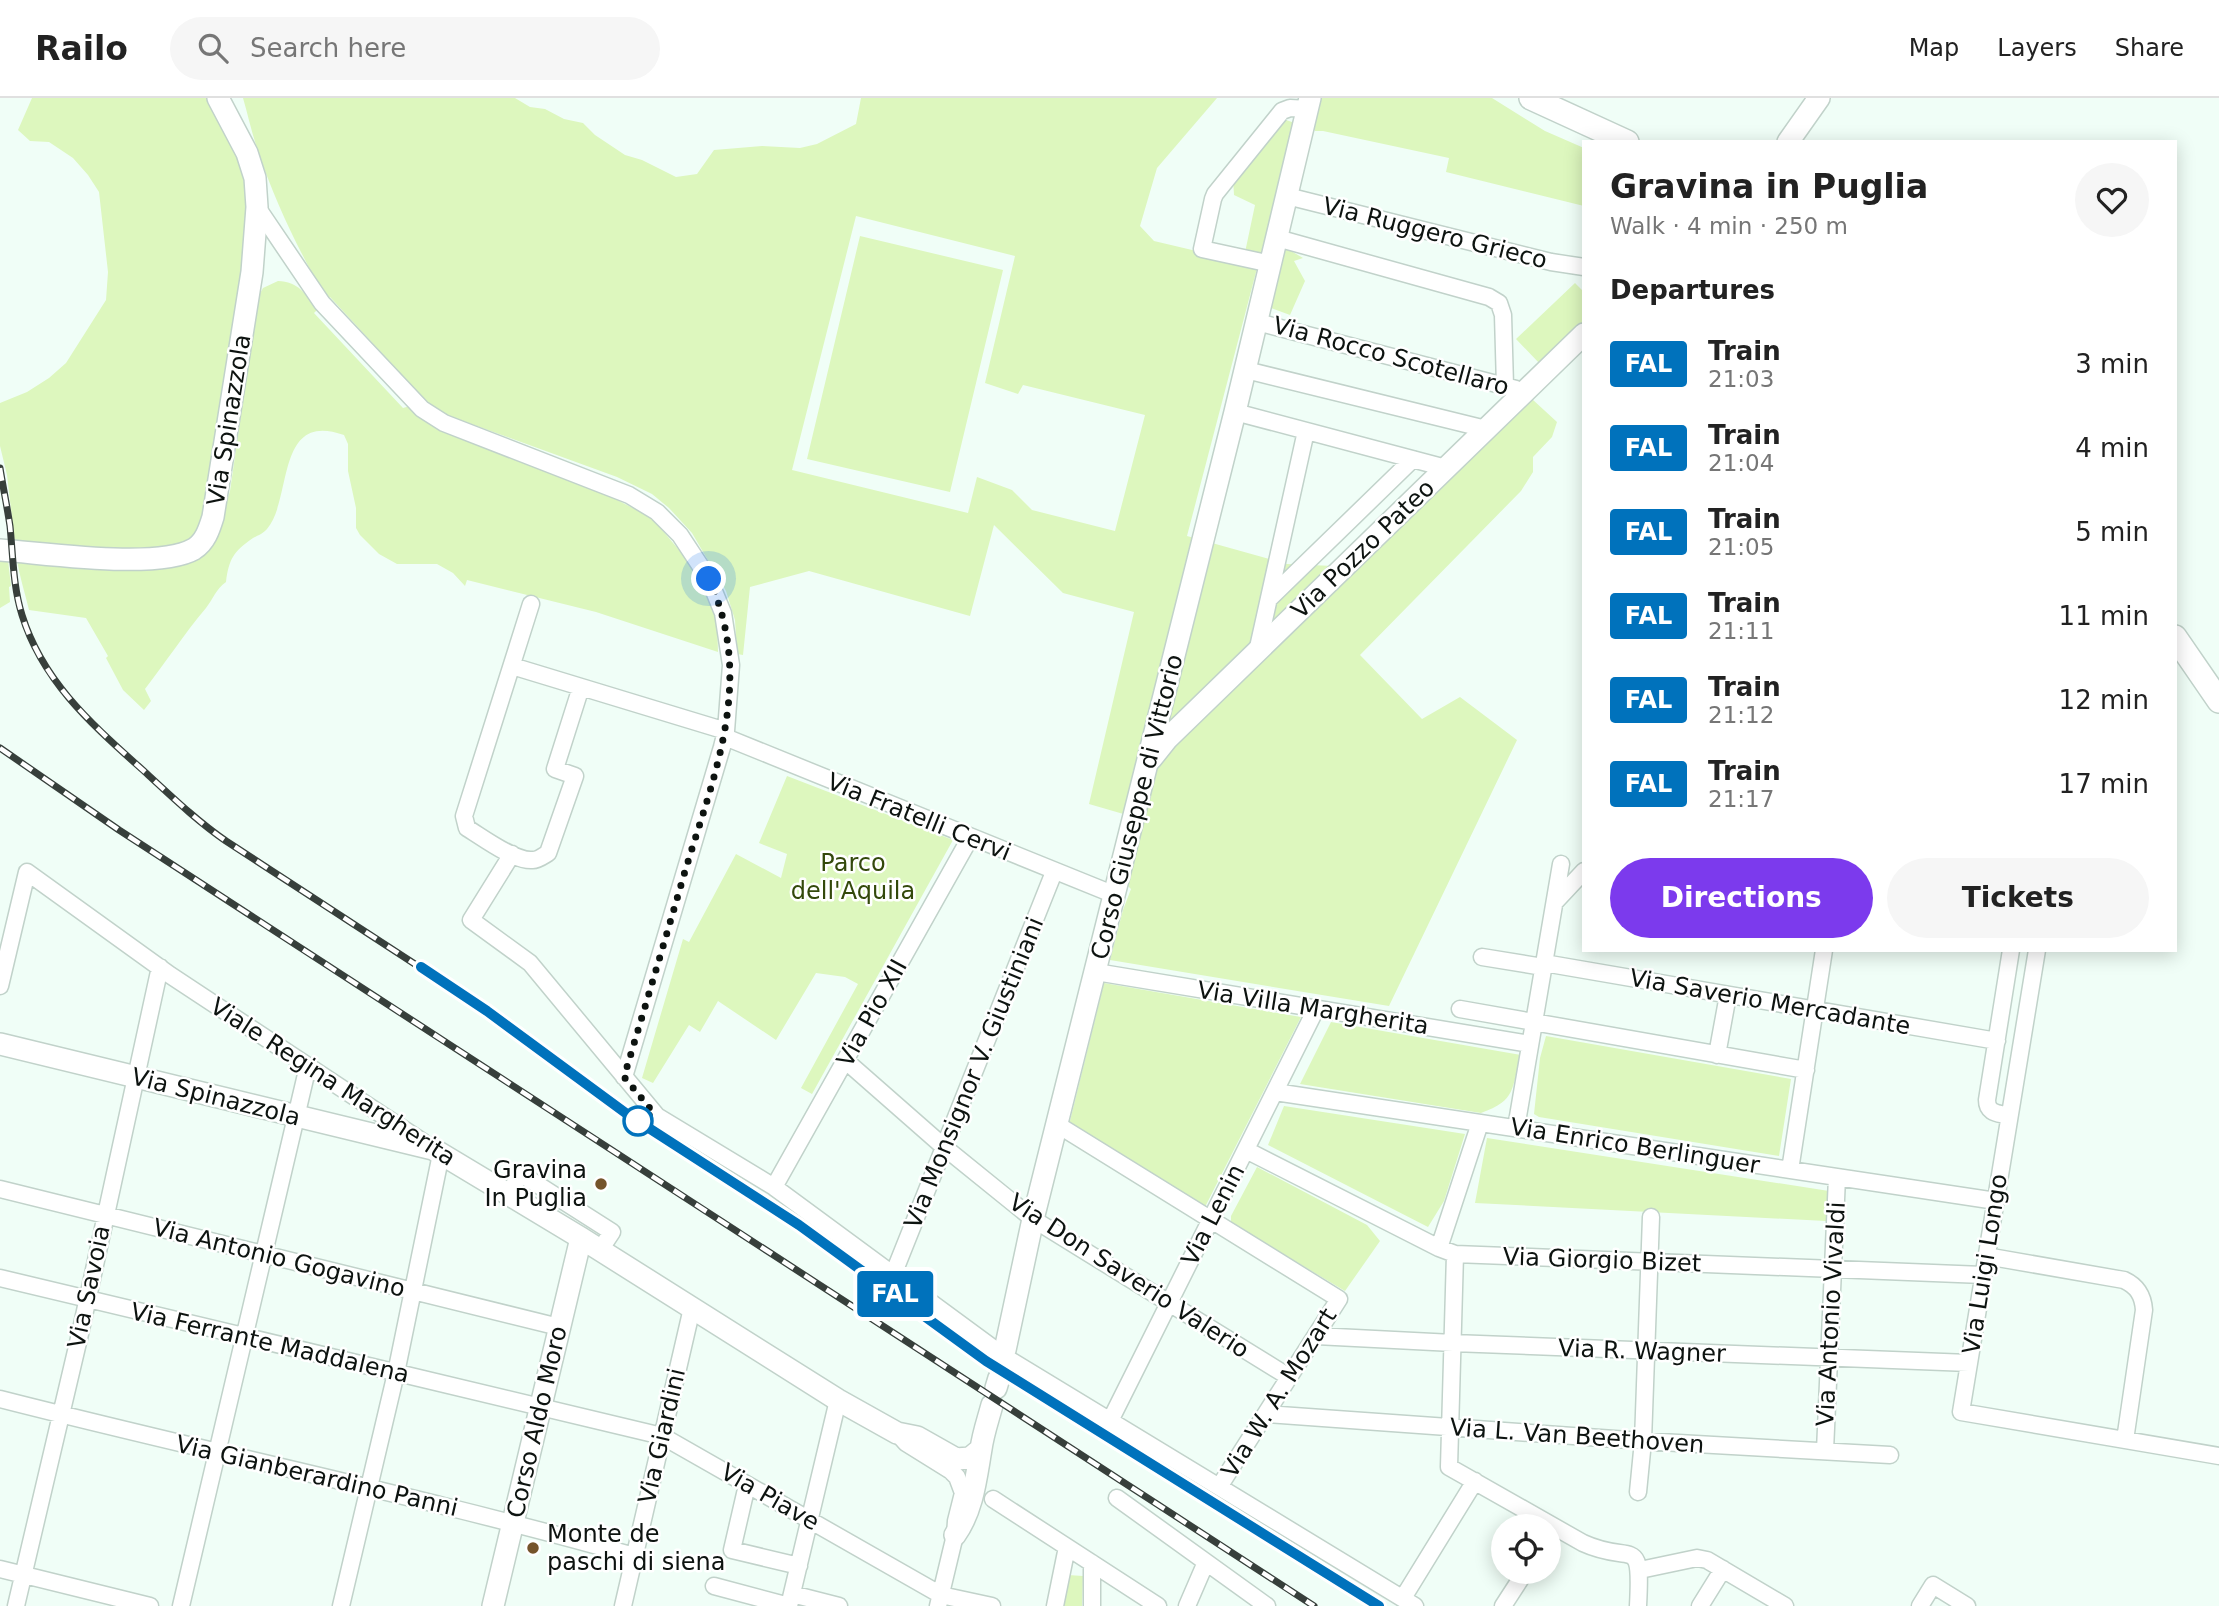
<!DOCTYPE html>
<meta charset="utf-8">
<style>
body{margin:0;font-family:"DejaVu Sans",sans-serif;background:#f6f6f6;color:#222;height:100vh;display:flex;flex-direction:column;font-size:26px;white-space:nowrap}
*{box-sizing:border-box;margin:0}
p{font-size:23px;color:#767676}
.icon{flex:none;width:38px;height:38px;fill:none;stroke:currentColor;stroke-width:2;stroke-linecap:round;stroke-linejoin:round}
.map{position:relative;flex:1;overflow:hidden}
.side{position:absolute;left:1582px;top:42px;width:595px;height:812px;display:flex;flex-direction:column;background:#fff;border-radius:0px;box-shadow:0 4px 18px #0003}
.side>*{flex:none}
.badge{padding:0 14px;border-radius:5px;font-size:24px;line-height:46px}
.buttons{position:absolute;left:1491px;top:1416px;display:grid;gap:14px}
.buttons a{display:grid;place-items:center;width:70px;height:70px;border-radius:50%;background:#fff;box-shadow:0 4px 18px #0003;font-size:35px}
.you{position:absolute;width:35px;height:35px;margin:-18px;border:5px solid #fff;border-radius:50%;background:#1a73e8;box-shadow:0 0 0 10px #1a73e833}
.map>.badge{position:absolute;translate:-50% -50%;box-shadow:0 0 0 4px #fff}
h2{padding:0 28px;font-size:26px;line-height:63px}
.round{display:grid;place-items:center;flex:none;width:74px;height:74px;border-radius:37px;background:#f6f6f6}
.summary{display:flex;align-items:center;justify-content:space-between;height:119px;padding:0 28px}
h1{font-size:33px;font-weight:700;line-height:52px}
.primary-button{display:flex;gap:14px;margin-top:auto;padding:14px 28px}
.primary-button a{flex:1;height:80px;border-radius:42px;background:#7c3aed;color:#fff;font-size:28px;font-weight:700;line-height:80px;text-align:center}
.primary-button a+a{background:#f6f6f6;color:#222}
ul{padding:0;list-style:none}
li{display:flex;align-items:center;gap:21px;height:84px;padding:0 28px}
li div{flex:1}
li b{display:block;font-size:26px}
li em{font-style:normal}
li .badge{min-width:77px;font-weight:700;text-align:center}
header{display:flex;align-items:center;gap:42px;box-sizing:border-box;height:98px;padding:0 35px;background:#fff;border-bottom:2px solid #e0e0e0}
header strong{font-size:33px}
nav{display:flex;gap:38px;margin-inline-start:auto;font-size:24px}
.search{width:490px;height:63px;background:#f6f6f6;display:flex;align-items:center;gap:18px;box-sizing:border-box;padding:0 24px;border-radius:38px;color:#767676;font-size:26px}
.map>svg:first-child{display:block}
</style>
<header>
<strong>Railo</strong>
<div class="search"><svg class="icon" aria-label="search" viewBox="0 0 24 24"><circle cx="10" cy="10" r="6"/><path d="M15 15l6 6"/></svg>Search here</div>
<nav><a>Map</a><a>Layers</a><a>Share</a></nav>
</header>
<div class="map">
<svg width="2219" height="1508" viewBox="0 0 2219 1508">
<rect width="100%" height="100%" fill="#f0fef7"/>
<path fill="#ddf7be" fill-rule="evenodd" d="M32,0H211L235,52L246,84L250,121L209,414L197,437L187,446L132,453L15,446L7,377L0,348V305L27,294L49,280L66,265L106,202L108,174L99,94L88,77L73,60L49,44L30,43L18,32Z
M243,0H515L530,9L545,11L564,21L583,25L595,37L625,57L642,62L676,79L697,76L714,52L762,48L800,50L817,46L856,26L861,0H1217L1157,70L1140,128L1154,143L1243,164L1255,107L1234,97L1233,80L1283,21L1295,25L1187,438L1287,466L1357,469L1532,301L1557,324L1552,339L1533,359V374L1521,393L1360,557L1422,621L1460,599L1517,642L1389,908L1110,862L1123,812L1131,791L1128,788L1144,722L1089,706L1134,514L1063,495L994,427L970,518L809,473L750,489L743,557L737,556L735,522L726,493L692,435L669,410L652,396L617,379L441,315L422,304L425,302L330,199L327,202C300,155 275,104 258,53C252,36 248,17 243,0ZM856,118L1015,158L985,285L1018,296L1023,287L1145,317L1115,433L1032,412L1012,392L977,379L968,415L792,372Z
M1319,0H1492L1545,33L1584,50V108L1446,74L1449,60L1323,33H1315L1313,30Z
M860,138L1003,172L950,394L807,361Z
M1286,150L1303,160L1294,163L1305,183L1290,217L1271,210Z
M278,183C298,183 306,197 318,211L314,215L403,310L410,308L598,392L652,420L690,465L704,491L717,522L718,554L596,514L467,482L465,488L453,475L437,466H397L379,456L360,437L356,430V410L348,373V346L344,337C275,312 293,401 267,431C264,435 257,438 253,440C233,454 229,461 226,484C216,491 213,501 206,510C184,536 166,564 145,591L151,603L144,612L123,592L106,560L108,558L86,520L29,512C25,495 20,480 17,462L132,469L215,441L230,393L258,199L263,190Z
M1575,185L1584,194V223L1540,266L1516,241Z
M0,461L8,462L11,488L9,489L10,504L0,510Z
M787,678L953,742L812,996L801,990L858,886L845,879L816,875L776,942L718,903L700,934L689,927L653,985L642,980L683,841L689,844L736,756L781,780L787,756L759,745Z
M1104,885L1301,919L1205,1109L1069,1027Z
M1331,924L1521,957C1511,991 1517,1002 1481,1015L1300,986Z
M1546,938L1791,981L1779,1058L1539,1019L1534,1016L1540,960Z
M1284,1008L1465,1036L1444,1103L1428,1129L1268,1047Z
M1487,1040L1829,1093L1826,1123L1475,1105Z
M1257,1069L1367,1127L1380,1143L1345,1193L1231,1125V1118Z
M1068,1477L1083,1478L1082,1508H1061Z"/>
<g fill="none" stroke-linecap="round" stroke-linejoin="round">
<g stroke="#c1d2ca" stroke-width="19">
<path id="minor" d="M1287,98L1551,164L1584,169
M257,109L322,205L422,311L444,325L629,397L657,414L680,437L709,481L723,515L731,567L726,633L722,649L624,979
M1277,140L1489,199L1499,205L1503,217L1505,288
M1271,166L1202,151L1213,101L1215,96L1282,13L1290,10L1308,11
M1257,224L1516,291
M1246,272L1486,331
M1235,314L1446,370
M1269,501L1413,361
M531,506L464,718L467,730C482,739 515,764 533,762C538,762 543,758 548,755L575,678L555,671L581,589
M1257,554L1306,333
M512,568L726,633
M725,639L1115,797
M512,756L471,822L530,865L657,1018L774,1089L1005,1259L1415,1508
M1555,804L1584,773
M2037,852L1961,1314L2219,1358
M1482,859L1543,869
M1544,865L1997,943
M1096,874L1530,946
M0,888L27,774L170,877L423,1044
M1460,911L1806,972
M1717,957L1728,897
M846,963L944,1049L1033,1121L1289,1279
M1275,994L1996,1103
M2009,1018C1999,1015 1987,1016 1987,1002L2011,852
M1058,1027L1339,1201L1219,1389
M1516,1030L1561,766
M1246,1052L1439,1150L1455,1156L1983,1177
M1790,1072L1824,852
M774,1089L970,740
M0,1091L559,1229
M508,1096L521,1076L612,1134L600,1152
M1439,1150L1480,1025
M1455,1156L1449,1369L1583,1445C1633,1468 1642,1434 1638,1508
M1986,1158L2124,1182C2137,1188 2143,1197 2144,1212L2125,1342
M893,1177L1054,774
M0,1180L662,1338L941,1497L992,1508
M1316,1238L1453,1245L1969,1265
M0,1301C211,1355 425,1399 634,1458
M1266,1316L1643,1343L1890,1357
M1110,1323L1316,911
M897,1335L906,1345L951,1373L957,1379L963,1395L956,1423L955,1437L938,1508
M1825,1353L1837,1079
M747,1387L732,1452L799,1468
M1638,1394L1643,1343L1651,1119
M1117,1400L1267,1508
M993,1401L1158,1508
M1092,1465V1508
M0,1471L150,1508
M1640,1472L1697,1460L1707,1462L1785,1508
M714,1488L789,1508
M792,1496L839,1508
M1403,1500L1475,1383
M16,1508L80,1236L160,869
M181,1508L308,968
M341,1508L396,1275L441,1056
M623,1508L692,1210
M789,1508L838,1302
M1055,1508L1067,1449
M1187,1508L1206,1464
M1503,1508L1525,1474
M1700,1508L1723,1471
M1920,1508L1933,1487L1967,1508"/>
</g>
<g stroke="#c1d2ca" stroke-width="24">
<path id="tertiary" d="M1788,44L1819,0
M0,452C45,455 157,472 194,451C205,444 209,432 213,419L252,174L257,109L255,80L247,55L218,0
M1151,661L1167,641L1584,236
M0,946L433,1051L581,1140L838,1302L897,1335L917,1339L956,1361L970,1360L981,1351
M1005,1252L1033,1121L1235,314L1310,0
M996,1290L999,1280
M955,1437C973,1412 976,1380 981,1351C983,1336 988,1322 992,1307
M493,1508L581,1140"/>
</g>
<g stroke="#c1d2ca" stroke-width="26">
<path id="secondary" d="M1531,0L1627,44
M2175,539L2219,603"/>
</g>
<use href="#minor" stroke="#fff" stroke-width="16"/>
<use href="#tertiary" stroke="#fff" stroke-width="21"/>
<use href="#secondary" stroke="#fff" stroke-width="23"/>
<g stroke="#373f3b" stroke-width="7">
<path id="rail" d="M0,370C3,389 7,408 10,428C13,458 13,488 22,517C43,585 94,628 145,674C171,698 197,723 226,743L487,913L627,1016L799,1127L986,1263L1379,1508
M0,650L119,732L1314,1508"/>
</g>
<use href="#rail" stroke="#fff" stroke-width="4.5" stroke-dasharray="13" stroke-linecap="butt"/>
</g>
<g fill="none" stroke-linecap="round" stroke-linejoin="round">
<g stroke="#fff" stroke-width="16">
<path id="line" d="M421,869L487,913L627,1016L799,1127L986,1263L1379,1508"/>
</g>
<use href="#line" stroke="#0072bc" stroke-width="10"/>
<path stroke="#0d1310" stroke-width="7" stroke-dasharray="0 12.6" d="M638,1023L654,1015L624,979C644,912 664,846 683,780C713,679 756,584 709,481"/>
</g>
<circle fill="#fff" stroke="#0072bc" stroke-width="3.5" cx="638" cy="1023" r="14"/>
<g fill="#75542b" stroke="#fff" stroke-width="2.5">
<circle cx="601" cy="1086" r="7"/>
<circle cx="533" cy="1450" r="7"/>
</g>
<g text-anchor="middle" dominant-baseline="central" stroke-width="5" stroke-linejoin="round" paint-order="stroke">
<g font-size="24" fill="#0d1310" stroke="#fff">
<text transform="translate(1435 135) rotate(14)">Via Ruggero Grieco</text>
<text transform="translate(1391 258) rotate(15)">Via Rocco Scotellaro</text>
<text transform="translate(229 322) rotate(-81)">Via Spinazzola</text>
<text transform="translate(1363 451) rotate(-44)">Via Pozzo Pateo</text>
<text transform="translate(1137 709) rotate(-76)">Corso Giuseppe di Vittorio</text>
<text transform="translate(919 719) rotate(22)">Via Fratelli Cervi</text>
<text transform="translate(1770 904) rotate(10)">Via Saverio Mercadante</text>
<text transform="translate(1313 910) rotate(9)">Via Villa Margherita</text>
<text transform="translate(872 915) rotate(-61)">Via Pio XII</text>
<text transform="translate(974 975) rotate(-68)">Via Monsignor V. Giustiniani</text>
<text transform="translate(333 984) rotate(33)">Viale Regina Margherita</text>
<text transform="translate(216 999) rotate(14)">Via Spinazzola</text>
<text transform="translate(1635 1048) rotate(9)">Via Enrico Berlinguer</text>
<text transform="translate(1213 1117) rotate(-63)">Via Lenin</text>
<text transform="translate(279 1160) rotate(14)">Via Antonio Gogavino</text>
<text transform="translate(1602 1162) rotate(2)">Via Giorgio Bizet</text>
<text transform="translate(1985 1166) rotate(-81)">Via Luigi Longo</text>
<text transform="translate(1129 1178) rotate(33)">Via Don Saverio Valerio</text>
<text transform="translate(89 1189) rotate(-78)">Via Savoia</text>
<text transform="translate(1831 1216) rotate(-87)">Via Antonio Vivaldi</text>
<text transform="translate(270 1245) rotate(13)">Via Ferrante Maddalena</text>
<text transform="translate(1642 1253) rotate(2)">Via R. Wagner</text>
<text transform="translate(1279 1295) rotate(-58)">Via W. A. Mozart</text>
<text transform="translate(537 1324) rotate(-77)">Corso Aldo Moro</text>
<text transform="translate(662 1338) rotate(-77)">Via Giardini</text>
<text transform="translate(1577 1338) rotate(4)">Via L. Van Beethoven</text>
<text transform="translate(317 1378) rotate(13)">Via Gianberardino Panni</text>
<text transform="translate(770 1399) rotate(30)">Via Piave</text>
</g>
<g font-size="24" fill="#33490b" stroke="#fff">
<text x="853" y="765">Parco<tspan x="853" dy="28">dell'Aquila</tspan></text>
</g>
<g font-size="24" fill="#0d1310" stroke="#fff" text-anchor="end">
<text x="587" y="1072">Gravina<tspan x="587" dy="28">In Puglia</tspan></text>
<text x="547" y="1436" text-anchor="start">Monte de<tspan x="547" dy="28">paschi di siena</tspan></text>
</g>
</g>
</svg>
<div class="buttons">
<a><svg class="icon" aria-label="locate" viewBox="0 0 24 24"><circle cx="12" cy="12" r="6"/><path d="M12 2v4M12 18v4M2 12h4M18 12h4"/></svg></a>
</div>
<div class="you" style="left:709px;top:481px"></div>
<b class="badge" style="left:895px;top:1196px;background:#0072bc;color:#fff">FAL</b>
<section class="side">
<div class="summary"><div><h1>Gravina in Puglia</h1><p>Walk · 4 min · 250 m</p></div><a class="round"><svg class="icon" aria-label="heart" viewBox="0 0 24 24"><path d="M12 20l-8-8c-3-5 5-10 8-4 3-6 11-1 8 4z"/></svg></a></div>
<h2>Departures</h2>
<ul>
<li><span class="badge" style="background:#0072bc;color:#fff">FAL</span><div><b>Train</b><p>21:03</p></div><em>3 min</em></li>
<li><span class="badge" style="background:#0072bc;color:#fff">FAL</span><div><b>Train</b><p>21:04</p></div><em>4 min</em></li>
<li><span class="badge" style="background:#0072bc;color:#fff">FAL</span><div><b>Train</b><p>21:05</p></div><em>5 min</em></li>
<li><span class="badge" style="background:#0072bc;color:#fff">FAL</span><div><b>Train</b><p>21:11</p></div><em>11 min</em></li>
<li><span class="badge" style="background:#0072bc;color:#fff">FAL</span><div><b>Train</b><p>21:12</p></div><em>12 min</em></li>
<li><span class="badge" style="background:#0072bc;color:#fff">FAL</span><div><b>Train</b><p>21:17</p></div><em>17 min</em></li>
</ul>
<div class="primary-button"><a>Directions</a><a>Tickets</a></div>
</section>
</div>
